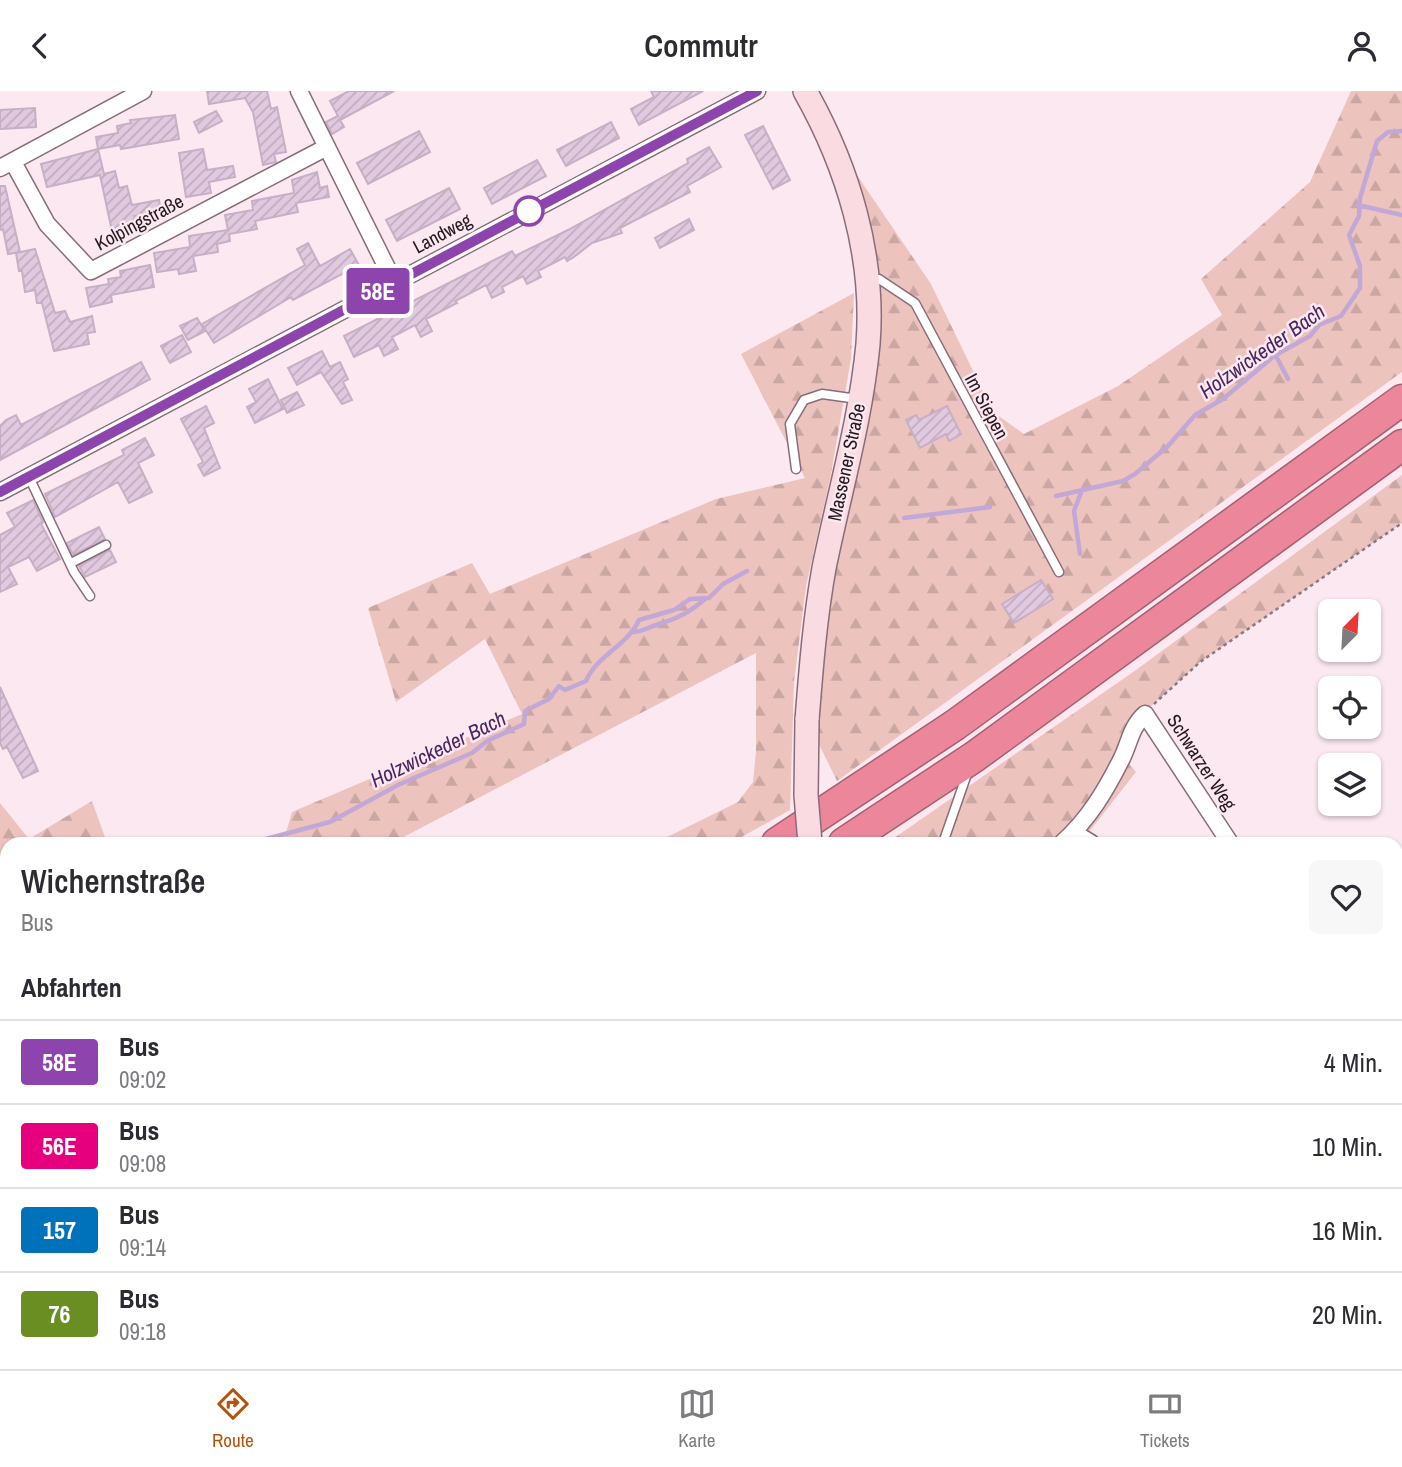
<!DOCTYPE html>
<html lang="de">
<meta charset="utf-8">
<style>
body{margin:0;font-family:"Archivo Narrow",sans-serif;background:#f7f7f7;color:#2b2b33;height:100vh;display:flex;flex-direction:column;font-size:26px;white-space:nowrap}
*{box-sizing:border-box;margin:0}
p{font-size:23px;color:#7c7c81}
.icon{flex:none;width:38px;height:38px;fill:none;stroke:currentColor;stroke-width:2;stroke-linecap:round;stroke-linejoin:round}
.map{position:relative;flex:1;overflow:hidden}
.sheet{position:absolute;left:0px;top:746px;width:1404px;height:534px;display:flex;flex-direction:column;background:#fff;border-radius:21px 21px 0 0;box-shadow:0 2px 5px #0004}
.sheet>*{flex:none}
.badge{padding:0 14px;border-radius:5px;font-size:24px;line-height:46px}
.needle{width:46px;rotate:24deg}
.tools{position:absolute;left:1318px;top:508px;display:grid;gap:14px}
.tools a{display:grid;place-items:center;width:63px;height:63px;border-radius:10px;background:#fff;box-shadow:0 2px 5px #0004;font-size:35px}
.map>.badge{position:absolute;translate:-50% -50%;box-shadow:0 0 0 4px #fff}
h2{padding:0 21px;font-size:26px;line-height:63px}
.round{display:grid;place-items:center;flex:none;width:74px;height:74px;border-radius:10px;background:#f7f7f7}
.overview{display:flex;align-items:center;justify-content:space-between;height:119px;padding:0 21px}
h1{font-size:33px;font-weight:600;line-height:52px}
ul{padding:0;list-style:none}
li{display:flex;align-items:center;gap:21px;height:84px;padding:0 21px;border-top:2px solid #e1e1e2}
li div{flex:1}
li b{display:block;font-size:26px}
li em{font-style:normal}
li .badge{min-width:77px;font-weight:700;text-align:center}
header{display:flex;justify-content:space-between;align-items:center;height:91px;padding:0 21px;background:#fff;font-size:32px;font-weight:600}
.tab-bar{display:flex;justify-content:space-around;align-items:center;height:98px;border-top:2px solid #e1e1e2;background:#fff;font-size:19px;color:#7c7c81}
.tab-bar a{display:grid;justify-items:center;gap:4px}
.tab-bar .on{color:#b45309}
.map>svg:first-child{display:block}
</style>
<header><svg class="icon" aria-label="back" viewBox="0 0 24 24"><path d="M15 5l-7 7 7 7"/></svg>Commutr<svg class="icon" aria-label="person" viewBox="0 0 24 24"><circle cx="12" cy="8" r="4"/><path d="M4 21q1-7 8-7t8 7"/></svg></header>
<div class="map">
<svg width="1402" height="1278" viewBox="0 0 1402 1278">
<defs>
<pattern id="grass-dots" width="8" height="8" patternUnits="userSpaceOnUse" patternTransform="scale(1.75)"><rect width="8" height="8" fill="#edc3be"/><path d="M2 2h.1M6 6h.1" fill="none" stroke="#cba7a3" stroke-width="1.8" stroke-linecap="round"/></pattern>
<pattern id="forest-firs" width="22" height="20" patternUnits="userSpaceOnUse" patternTransform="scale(1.75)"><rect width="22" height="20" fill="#edc3be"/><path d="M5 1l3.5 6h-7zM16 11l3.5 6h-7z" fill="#cba7a3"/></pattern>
<pattern id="building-hatch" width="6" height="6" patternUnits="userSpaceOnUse" patternTransform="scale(1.75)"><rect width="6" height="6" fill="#e1c9df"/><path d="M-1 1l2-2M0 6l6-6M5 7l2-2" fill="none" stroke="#c1acbf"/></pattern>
</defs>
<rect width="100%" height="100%" fill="#fce8f1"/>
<path fill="url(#grass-dots)" d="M524,1272H847V1276L524,1278Z"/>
<path fill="url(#forest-firs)" d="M1351,0H1402V281L837,690L807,629L867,188L829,43L931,193L993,321L1024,343L1118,295L1222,224L1201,188L1310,91Z
M854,202L851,268L830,388L806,495L794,591L790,719L731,752H655L738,711L753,691L756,660V562L392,752H283L292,721L522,623L485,548L396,611L368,517L472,472L490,503L716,408L805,387L741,263Z
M1402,384V432L1200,571L1149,617L1123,665L1136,681L1085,746L1076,752H887L1136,579Z
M92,710L107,752H7V930L5,935L0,936V712L29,748Z"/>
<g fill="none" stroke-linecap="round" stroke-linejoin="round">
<path stroke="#c1a8d7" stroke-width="4.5" d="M1358,114L1402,124
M1276,265L1288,288
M1056,405L1123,390L1135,383L1168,355L1195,324L1223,308L1274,265L1310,245L1319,234L1341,225L1360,197V175L1349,144L1359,125L1360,107L1377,50L1388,41L1402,40
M904,427L990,416
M1080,463L1074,420L1082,399
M634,541C644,540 647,537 656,534C676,528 689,522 705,508
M251,752L330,731L398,694L472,662L487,650L524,633L525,620L549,608L559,595L565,599L586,590C597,564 628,554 639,529L674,519L690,508L709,507L723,493L747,480
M0,809L7,807"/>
</g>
<path fill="url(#building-hatch)" stroke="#c7afc5" stroke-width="2" d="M207,0H267L271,18L277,16L286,61L274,63L276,71L263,74L253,21L245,7L209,13Z
M349,0H394L340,29L344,36L332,43L326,31L338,25L330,10Z
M651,0H703L639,34L631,18L654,6Z
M35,17L36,36L0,38V19Z
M216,20L222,30L199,42L194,31Z
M175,24L179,48L121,58L120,54L98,58L96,46L118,42L117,35L131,32L130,29Z
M611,31L619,47L566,75L557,59Z
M763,35L790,89L773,98L745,44Z
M419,40L430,61L368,93L357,72Z
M709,56L721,76L687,95L690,101L620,137L622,142L592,152L574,166L567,170L565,166L538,180L541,186L527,193L523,185L502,196L504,201L492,207L486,194L455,210L457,212L426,228L432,240L421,246L415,234L392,246L398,258L384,265L379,254L354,266L344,245L512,160L515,165L568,139L688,72L687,68Z
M98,58L104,83L115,80L119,97L127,95L132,114L159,109L161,120L134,125L138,139L113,145L100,84L47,96L41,73Z
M203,58L207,79L233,75L235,86L209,91L211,102L186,106L179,62Z
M537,69L546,85L492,113L484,97Z
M317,81L320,97L327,95L329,106L296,112L298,121L255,130L257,138L229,143L230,150L217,153L218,161L193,165L196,180L179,183L178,178L157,181L154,162L190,156L189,145L228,139L225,124L253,119L252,110L294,102L292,89Z
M0,95H5L20,161L8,163L3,138L0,139Z
M449,97L460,118L397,150L386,129Z
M689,128L694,139L660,157L655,147Z
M308,152L320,175L350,158L359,174L293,209L291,206L214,252L202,233L305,174L297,158Z
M35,158L55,222L65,220L70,231L92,225L95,241L87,242L89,253L54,260L42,212H37L35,199L25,201L22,180H19L16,162Z
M150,174L154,196L111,204L112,211L90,216L86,197L109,193L108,188L121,186L120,180Z
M197,227L205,240L188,249L180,235Z
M182,244L191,261L170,272L161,255Z
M322,260L330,276L340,271L348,288L343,291L352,309L342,313L321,281L297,294L288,277Z
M141,271L150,288L0,369V335L6,329L16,324L21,334Z
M268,288L283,318L255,332L247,316L256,311L249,298Z
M297,301L304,314L287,322L281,309Z
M206,315L214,332L204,337L220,377L204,385L198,374L203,371L181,328Z
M947,315L961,343L949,350L946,343L920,357L906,329L916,324L919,329Z
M145,347L154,364L138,372L152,401L129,412L118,391L55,426L45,403L124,364L122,359Z
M33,409L43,431L41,433L60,468L37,480L29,466L8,476L17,493L0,501V444L15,436L7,422Z
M99,436L105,448L73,464L67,452Z
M110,459L116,471L85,486L79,475Z
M1041,489L1053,508L1014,532L1002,513Z
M0,596L38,680L23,687L7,656L3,658L0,652Z"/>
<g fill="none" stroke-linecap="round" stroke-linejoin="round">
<g stroke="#886c79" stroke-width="11">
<path id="lane" d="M870,188H879L915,212L1059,481
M796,378L790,333L804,309L822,303L858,308
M29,386L74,481L90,505
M71,472L106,454
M943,752L967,683
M1070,1272L1071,1278
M1138,1272L1140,1278"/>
</g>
<g stroke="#886c79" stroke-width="19">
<path id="street" d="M299,0L394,191
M13,71L47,133L91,180L327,56
M0,77L143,0
M0,401L757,0
M1076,743L1091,752
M1062,752C1089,728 1106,699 1122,667C1130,650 1131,636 1145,623L1230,752
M1396,1006L1402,1014
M1396,1161L1402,1152
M1317,1278L1321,1272
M1340,1278L1387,1272"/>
</g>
<g stroke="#886c79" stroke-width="26">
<path id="secondary" d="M805,0C848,76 875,165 868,253C861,328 839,403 824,477C815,527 811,578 807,629
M979,1272L980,1278"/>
</g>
<g stroke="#a66070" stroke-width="33">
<path id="highway" d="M777,752L955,634L1402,309
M844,752L974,666L1402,354
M0,1108L7,1106
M0,1145L7,1143"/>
</g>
<path stroke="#897a81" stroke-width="2.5" stroke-dasharray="3.5 3.5" stroke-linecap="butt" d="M1154,613L1200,571L1402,432"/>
<use href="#lane" stroke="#fff" stroke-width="8"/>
<use href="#street" stroke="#fff" stroke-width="16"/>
<use href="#secondary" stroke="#f9dbe1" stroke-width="23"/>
<use href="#highway" stroke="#ec869b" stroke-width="30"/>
<g stroke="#886c79" stroke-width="26" stroke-linecap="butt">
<path id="secondary-bridge" d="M807,629L806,704L810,752"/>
</g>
<use href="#secondary-bridge" stroke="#f9dbe1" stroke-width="23"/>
</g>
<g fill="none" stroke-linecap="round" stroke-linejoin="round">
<g stroke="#fff" stroke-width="16">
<path id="line" d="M0,401L757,0"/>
</g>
<use href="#line" stroke="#8e44ad" stroke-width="10"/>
</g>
<circle fill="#fff" stroke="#8e44ad" stroke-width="3.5" cx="529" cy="120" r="14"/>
<g text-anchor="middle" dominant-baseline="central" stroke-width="5" stroke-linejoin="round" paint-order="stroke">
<g font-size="19" fill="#24191f" stroke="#fce8f1">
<text transform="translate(139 131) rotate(-28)">Kolpingstraße</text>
<text transform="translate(442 142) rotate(-28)">Landweg</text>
<text transform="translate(987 315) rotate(62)">Im Siepen</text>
<text transform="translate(846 371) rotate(-78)">Massener Straße</text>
<text transform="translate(1202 671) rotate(57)">Schwarzer Weg</text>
</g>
<g font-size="21" font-style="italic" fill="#482760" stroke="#fce8f1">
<text transform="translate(1262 260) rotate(-35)">Holzwickeder Bach</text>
<text transform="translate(438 658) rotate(-26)">Holzwickeder Bach</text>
</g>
</g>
</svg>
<div class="tools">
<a><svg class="needle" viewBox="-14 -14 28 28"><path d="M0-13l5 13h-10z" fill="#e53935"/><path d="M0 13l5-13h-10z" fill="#7c7c81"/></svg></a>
<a><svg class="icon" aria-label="locate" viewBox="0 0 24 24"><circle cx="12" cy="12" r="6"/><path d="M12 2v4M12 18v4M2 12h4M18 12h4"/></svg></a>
<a><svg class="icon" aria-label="layers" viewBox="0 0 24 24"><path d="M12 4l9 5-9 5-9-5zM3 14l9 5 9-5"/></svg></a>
</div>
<b class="badge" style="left:378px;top:200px;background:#8e44ad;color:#fff">58E</b>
<section class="sheet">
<div class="overview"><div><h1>Wichernstraße</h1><p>Bus</p></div><a class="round"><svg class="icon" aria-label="heart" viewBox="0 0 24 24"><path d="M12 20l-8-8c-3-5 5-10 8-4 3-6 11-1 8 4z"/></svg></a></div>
<h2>Abfahrten</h2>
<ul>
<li><span class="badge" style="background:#8e44ad;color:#fff">58E</span><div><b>Bus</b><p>09:02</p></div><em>4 Min.</em></li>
<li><span class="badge" style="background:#e6007e;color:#fff">56E</span><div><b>Bus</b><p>09:08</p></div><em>10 Min.</em></li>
<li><span class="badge" style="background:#0072bc;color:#fff">157</span><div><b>Bus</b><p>09:14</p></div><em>16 Min.</em></li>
<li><span class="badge" style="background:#6b8e23;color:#fff">76</span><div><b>Bus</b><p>09:18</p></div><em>20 Min.</em></li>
</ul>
</section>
</div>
<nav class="tab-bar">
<a class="on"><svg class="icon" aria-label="directions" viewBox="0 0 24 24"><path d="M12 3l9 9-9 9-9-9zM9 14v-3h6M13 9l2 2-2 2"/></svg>Route</a>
<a><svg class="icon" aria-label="map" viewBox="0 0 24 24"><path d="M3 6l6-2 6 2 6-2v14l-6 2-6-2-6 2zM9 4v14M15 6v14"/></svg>Karte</a>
<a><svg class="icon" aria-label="tickets" viewBox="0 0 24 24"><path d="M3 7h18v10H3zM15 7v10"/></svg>Tickets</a>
</nav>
